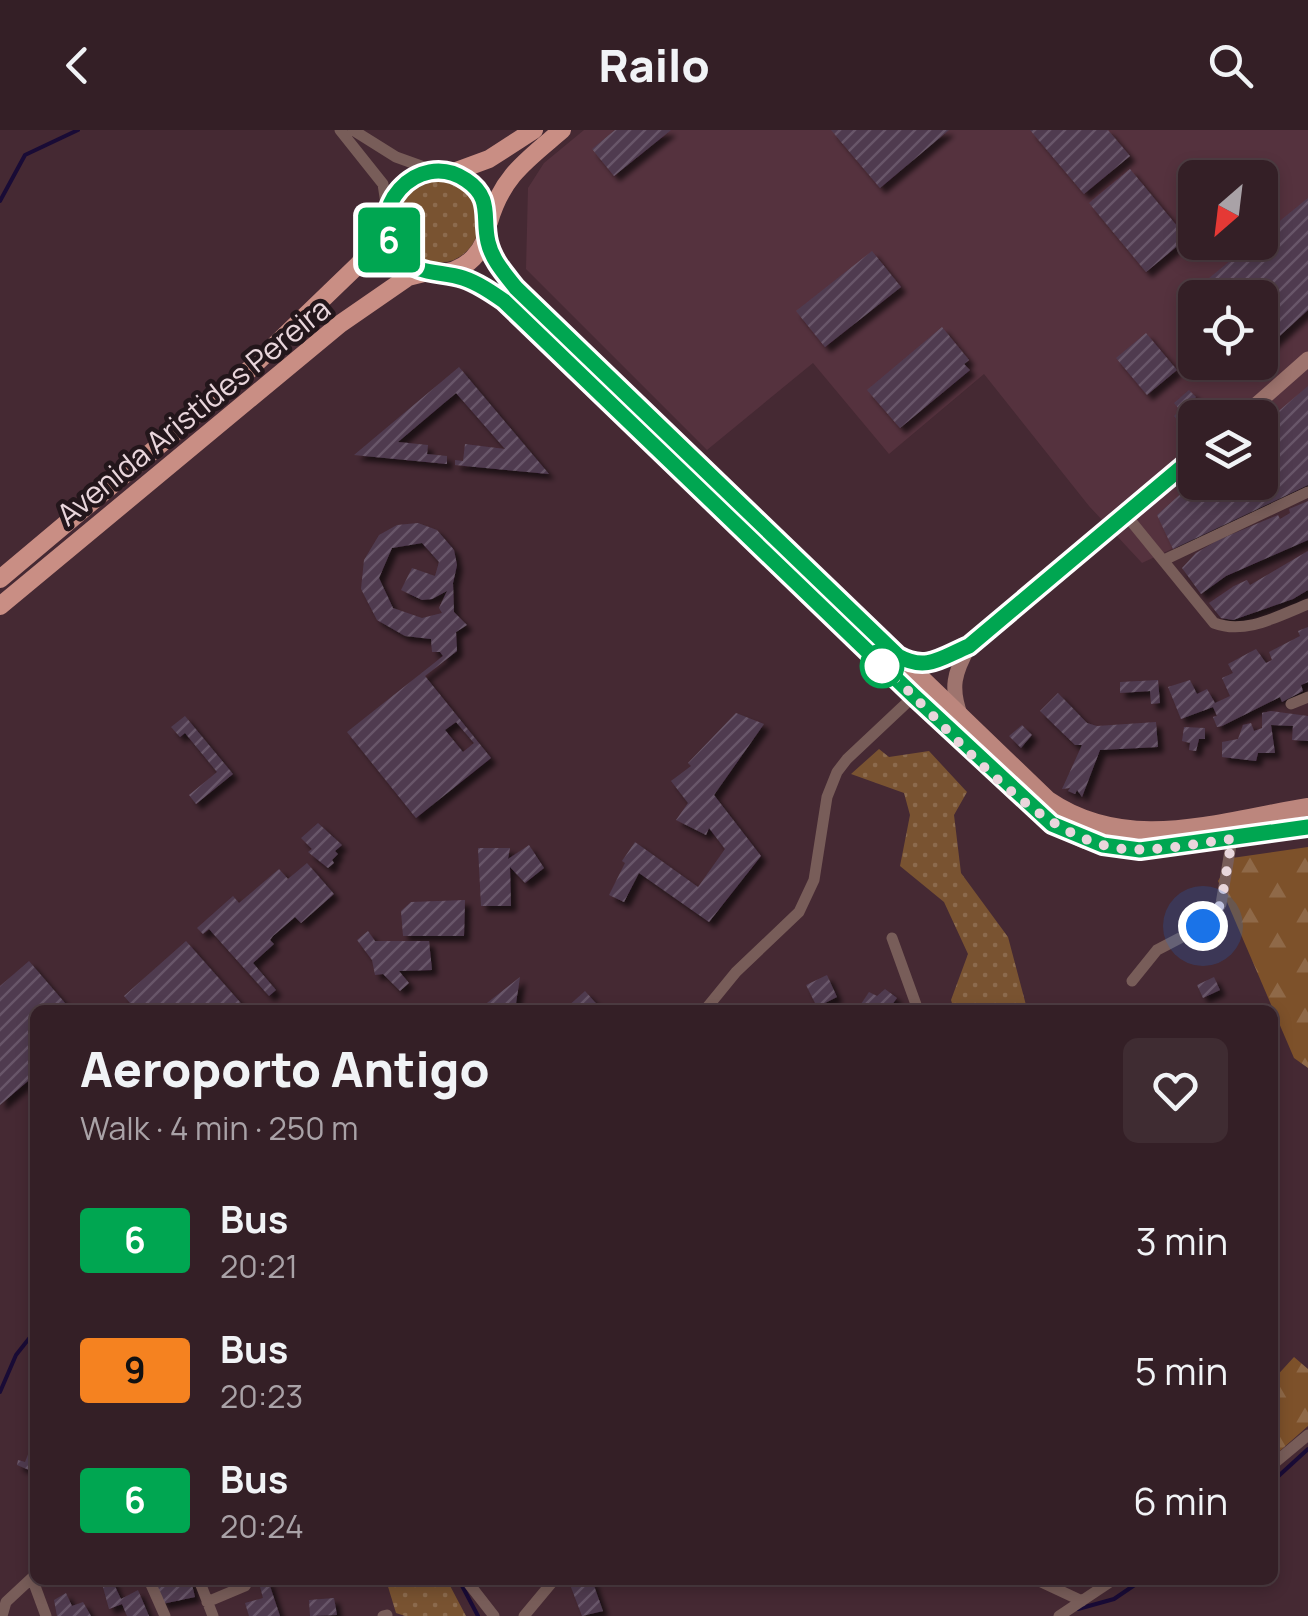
<!DOCTYPE html>
<meta charset="utf-8">
<style>
body{margin:0;font-family:Manrope,sans-serif;background:#3f2c32;color:#f1f3f6;height:100vh;display:flex;flex-direction:column;font-size:38px;white-space:nowrap}
*{box-sizing:border-box;margin:0}
p{font-size:32px;color:#a9a2a7}
.icon{flex:none;width:55px;height:55px;fill:none;stroke:currentColor;stroke-width:2;stroke-linecap:round;stroke-linejoin:round}
.map{position:relative;flex:1;overflow:hidden}
.side{position:absolute;left:30px;top:875px;width:1248px;height:580px;display:flex;flex-direction:column;background:#341f26;border-radius:15px;box-shadow:0 5px 15px #0003,0 0 0 2px #4e3d43}
.side>*{flex:none}
.badge{padding:0 20px;border-radius:8px;font-size:35px;line-height:65px}
.needle{width:65px;rotate:208deg}
.controls{position:absolute;left:1178px;top:30px;display:grid;gap:20px}
.controls a{display:grid;place-items:center;width:100px;height:100px;border-radius:15px;background:#341f26;box-shadow:0 5px 15px #0003,0 0 0 2px #4e3d43;font-size:50px}
.you{position:absolute;width:50px;height:50px;margin:-25px;border:8px solid #fff;border-radius:50%;background:#1a73e8;box-shadow:0 0 0 15px #1a73e833}
.map>.badge{position:absolute;translate:-50% -50%;box-shadow:0 0 0 5px #fff}
.round{display:grid;place-items:center;flex:none;width:105px;height:105px;border-radius:15px;background:#3f2c32}
.overview{display:flex;align-items:center;justify-content:space-between;height:170px;padding:0 50px}
h1{font-size:48px;font-weight:800;line-height:75px}
ul{padding:0;list-style:none}
li{display:flex;align-items:center;gap:30px;height:130px;padding:0 50px}
li div{flex:1}
li b{display:block;font-size:38px}
li em{font-style:normal}
li .badge{min-width:110px;font-weight:700;text-align:center}
header{display:flex;justify-content:space-between;align-items:center;height:130px;padding:0 50px;background:#341f26;font-size:45px;font-weight:800}
.map>svg:first-child{display:block}
</style>
<header><svg class="icon" aria-label="back" viewBox="0 0 24 24"><path d="M15 5l-7 7 7 7"/></svg>Railo<svg class="icon" aria-label="search" viewBox="0 0 24 24"><circle cx="10" cy="10" r="6"/><path d="M15 15l6 6"/></svg></header>
<div class="map">
<svg width="1308" height="1486" viewBox="0 0 1308 1486">
<defs>
<pattern id="grass-dots" width="8" height="8" patternUnits="userSpaceOnUse" patternTransform="scale(2.5)"><rect width="8" height="8" fill="#795331"/><path d="M2 2h.1M6 6h.1" fill="none" stroke="#8c6b4e" stroke-width="1.8" stroke-linecap="round"/></pattern>
<pattern id="forest-firs" width="22" height="20" patternUnits="userSpaceOnUse" patternTransform="scale(2.5)"><rect width="22" height="20" fill="#7d512a"/><path d="M5 1l3.5 6h-7zM16 11l3.5 6h-7z" fill="#8f6948"/></pattern>
<pattern id="building-hatch" width="6" height="6" patternUnits="userSpaceOnUse" patternTransform="scale(2.5)"><rect width="6" height="6" fill="#4f3b50"/><path d="M-1 1l2-2M0 6l6-6M5 7l2-2" fill="none" stroke="#685769"/></pattern>
<filter id="shadow"><feDropShadow dx="5.5" dy="5.5" stdDeviation="2.5" flood-color="#0009"/></filter>
</defs>
<rect width="100%" height="100%" fill="#452933"/>
<path fill="#55323e" fill-rule="evenodd" d="M584,0H1308V355L1142,433L1089,376L984,244L889,324L813,233L707,320L526,139L528,58L544,33ZM1195,48H1260V112H1195ZM1195,168H1260V232H1195ZM1195,288H1260V352H1195Z"/>
<path fill="url(#grass-dots)" d="M397 92a41 41 0 1 1 82 0a41 41 0 1 1-82 0Z
M879,619L889,627L929,621L967,662L954,685L961,743L1008,807L1026,875L1023,880H954L951,870L968,824L944,772L900,736L910,685L904,663L851,644Z
M386,1450H447L466,1486H405L396,1483Z"/>
<path fill="url(#forest-firs)" d="M1308,717V938L1294,928L1218,751L1232,728Z
M1294,1227L1308,1239V1296L1273,1327V1250Z"/>
<g fill="none" stroke-linecap="round" stroke-linejoin="round">
<path stroke="#190b36" stroke-width="4" d="M0,71L25,25L78,0
M0,1262L16,1225L35,1201
M1272,1352L1308,1319
M459,1450L478,1486
M1078,1479L1114,1469L1142,1450"/>
</g>
<path fill="url(#building-hatch)" fill-rule="evenodd" filter="url(#shadow)" d="M615,0H671L614,46L592,19Z
M831,0H949L880,58Z
M1030,0H1108L1130,26L1084,64Z
M1130,39L1187,108L1146,142L1089,73Z
M1308,68V180L1260,224V168H1209L1208,149L1253,112H1260V107Z
M872,121L901,157L825,217L796,181Z
M942,197L969,230L964,234L970,240L900,298L867,260Z
M1146,203L1177,240L1147,265L1116,228Z
M459,237L549,344L455,335V330L463,331L465,314L505,319L456,263L398,312L428,315L427,324L447,326V334L354,325Z
M1308,256V355L1173,419L1157,385L1194,352H1260V311L1267,305L1260,297Z
M1189,260L1196,267L1190,272L1196,278L1179,292L1174,286L1180,280L1174,273Z
M1308,371V410L1226,446L1201,464L1182,438L1196,423L1218,410L1278,385L1280,389L1290,383L1289,379Z
M418,393L437,400L454,420L457,435L453,453L454,482L467,495L456,502L457,521L425,546L491,628L416,688L347,602L443,526L440,522H432L431,509L405,506L377,490L361,459L364,430L379,405L397,395ZM422,413L439,432L435,446L412,438L401,460L422,470L432,469L447,461L439,478L442,483L422,488L393,478L379,448L392,418ZM456,592L474,613L463,622L445,600Z
M1308,421V460L1293,469L1233,490L1221,488L1209,473L1234,456L1247,450L1250,455Z
M1308,497V552L1301,555L1303,561L1282,572L1280,567L1222,596L1217,597L1213,587L1217,586L1213,577L1181,589L1168,557L1190,550L1197,564L1207,559L1215,573L1230,566L1222,548L1233,543L1228,534L1256,519L1266,533L1272,530L1269,522L1300,506L1298,501Z
M1158,550L1160,573L1151,574L1150,561L1120,563V552Z
M1058,563L1087,593L1097,596L1156,592L1158,617L1100,620L1082,667L1077,660L1075,664L1068,661L1070,658L1062,659L1082,615H1075L1040,581Z
M1271,581L1308,586V611L1292,610L1293,596L1271,595L1275,623H1258L1256,631L1222,627V612L1238,609L1243,595L1251,593L1254,601L1262,598V583Z
M736,583L764,594L714,665L761,726L709,792L639,743L624,772L609,765L625,733L622,731L635,712L698,757L725,719L709,698L706,705L676,690L688,673L671,651L691,636L688,633Z
M185,586L233,644L196,674L189,665L217,642L185,603L180,607L171,597Z
M1022,595L1032,605L1021,618L1009,606Z
M1184,597L1205,598V609H1199L1196,621L1189,620L1190,613L1182,611Z
M318,693L342,715L335,721L338,724L332,730L334,733L328,738L308,722L312,719L301,708Z
M529,715L544,738L525,753L510,737L511,776H481L478,718H510L508,729Z
M307,733L334,764L301,793L295,787L273,806L270,810L274,814L253,833L276,860L269,866L209,799L203,804L197,798L233,766L239,773L279,739L288,749Z
M465,770L464,806H403L401,781L411,772Z
M368,801L375,811H429L432,840L399,841L409,853L400,861L383,844L375,845L372,830L357,810Z
M186,811L247,880H136L124,866Z
M29,831L71,880H35V945L0,975V856Z
M827,845L837,867L817,877L806,855Z
M520,847L515,880H478Z
M1214,847L1220,860L1203,868L1197,855Z
M885,859L897,868L891,876L885,874L881,880L875,877L873,880H857L869,862L877,866Z
M585,861L602,880H568L566,878Z
M35,1307V1340L34,1342L17,1335L18,1330L25,1332Z
M101,1450H112L121,1469L138,1460L149,1486H127L122,1474L109,1479Z
M153,1450H191L195,1467L162,1474Z
M268,1450L280,1486H249L245,1473L263,1468L259,1453Z
M592,1450L603,1481L582,1486L569,1452Z
M66,1463L72,1476L83,1472L91,1486H57L54,1470Z
M334,1468L337,1485L310,1486L309,1470Z"/>
<g fill="none" stroke-linecap="round" stroke-linejoin="round">
<path stroke="#785d59" stroke-width="11" d="M340,0L383,54L387,80
M353,0L396,27L435,41
M1126,385L1214,493C1245,505 1278,486 1308,474
M1164,430L1308,362
M1291,574L1308,567
M892,808L918,880
M1132,851L1157,820L1203,796L1214,786L1221,774L1232,709
M705,880L736,842L799,782L814,750L827,667L837,642L847,629L914,566
M1272,1335L1308,1305
M32,1448L46,1486
M149,1450L165,1486
M199,1450L213,1486
M466,1450L494,1486
M1037,1450L1082,1471
M207,1472L245,1456L249,1450
M2,1486L6,1472L35,1445
M383,1486L387,1485
M524,1486L554,1450
M1059,1486L1113,1450"/>
<path stroke="#9e746e" stroke-width="15" d="M1241,288L1308,229
M904,529C930,541 945,526 969,516L1195,326
M961,587C950,558 954,543 969,516"/>
<path stroke="#bc867d" stroke-width="18" d="M486,108L497,133L516,158L1048,670C1128,725 1219,691 1308,677
M442,143L481,155L504,171L914,566L1052,694L1085,710L1140,720L1308,697"/>
<path stroke="#c98e84" stroke-width="18" d="M386 92a51 51 0 1 1 102 0a51 51 0 1 1-102 0Z
M451,43L489,29L534,0
M489,92C502,46 527,30 562,0
M0,449L250,239L359,134L376,110L387,80
M0,476L340,194L408,147L428,142"/>
</g>
<g fill="none" stroke-linecap="round" stroke-linejoin="round">
<g stroke="#fff" stroke-width="22">
<path id="line" d="M1195,326L969,516C942,527 927,542 898,526L516,158C505,144 492,130 488,112C482,87 493,68 466,50C418,17 360,82 399,126C416,145 441,141 463,148C478,153 491,162 504,171L914,566L1052,694L1103,715L1140,720L1308,697"/>
</g>
<use href="#line" stroke="#00a651" stroke-width="15"/>
<path stroke="#e9d6dc" stroke-width="10" stroke-dasharray="0 18" d="M882,536C948,594 1033,710 1124,719C1159,722 1197,713 1232,709L1221,774L1203,796"/>
</g>
<circle fill="#fff" stroke="#00a651" stroke-width="5" cx="882" cy="536" r="20"/>
<g text-anchor="middle" dominant-baseline="central" stroke-width="9" stroke-linejoin="round" paint-order="stroke">
<g font-size="30" fill="#e9d6dc" stroke="#23161b">
<text transform="translate(193 281) rotate(-39)">Avenida Aristides Pereira</text>
</g>
</g>
</svg>
<div class="controls">
<a><svg class="needle" viewBox="-14 -14 28 28"><path d="M0-13l5 13h-10z" fill="#e53935"/><path d="M0 13l5-13h-10z" fill="#a9a2a7"/></svg></a>
<a><svg class="icon" aria-label="locate" viewBox="0 0 24 24"><circle cx="12" cy="12" r="6"/><path d="M12 2v4M12 18v4M2 12h4M18 12h4"/></svg></a>
<a><svg class="icon" aria-label="layers" viewBox="0 0 24 24"><path d="M12 4l9 5-9 5-9-5zM3 14l9 5 9-5"/></svg></a>
</div>
<div class="you" style="left:1203px;top:796px"></div>
<b class="badge" style="left:389px;top:110px;background:#00a651;color:#fff">6</b>
<section class="side">
<div class="overview"><div><h1>Aeroporto Antigo</h1><p>Walk · 4 min · 250 m</p></div><a class="round"><svg class="icon" aria-label="heart" viewBox="0 0 24 24"><path d="M12 20l-8-8c-3-5 5-10 8-4 3-6 11-1 8 4z"/></svg></a></div>
<ul>
<li><span class="badge" style="background:#00a651;color:#fff">6</span><div><b>Bus</b><p>20:21</p></div><em>3 min</em></li>
<li><span class="badge" style="background:#f58220;color:#111">9</span><div><b>Bus</b><p>20:23</p></div><em>5 min</em></li>
<li><span class="badge" style="background:#00a651;color:#fff">6</span><div><b>Bus</b><p>20:24</p></div><em>6 min</em></li>
</ul>
</section>
</div>
